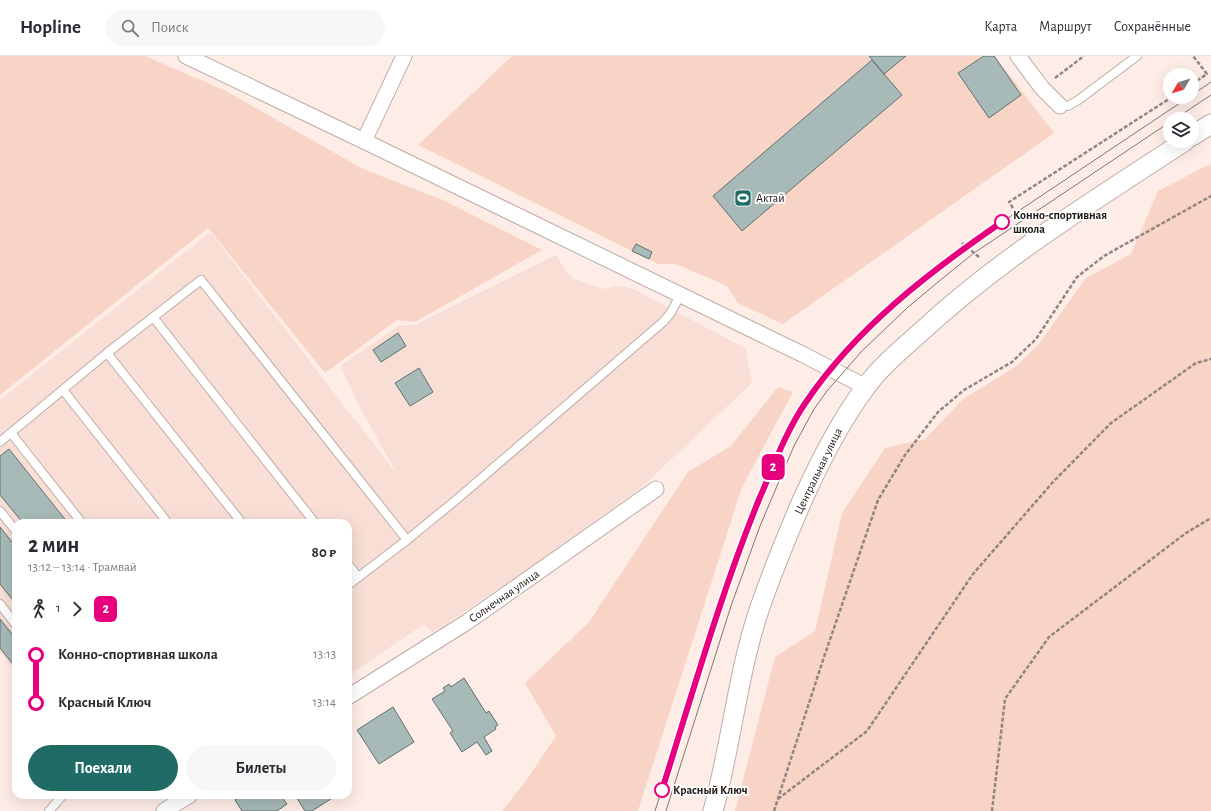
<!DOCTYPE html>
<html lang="ru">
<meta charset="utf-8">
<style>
body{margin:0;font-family:"Alegreya Sans",sans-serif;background:#f7f7f7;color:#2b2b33;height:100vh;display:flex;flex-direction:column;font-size:15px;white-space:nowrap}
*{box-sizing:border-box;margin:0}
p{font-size:13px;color:#7c7c81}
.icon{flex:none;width:22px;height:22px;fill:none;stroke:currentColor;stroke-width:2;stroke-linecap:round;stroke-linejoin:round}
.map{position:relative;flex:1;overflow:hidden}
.side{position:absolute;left:12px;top:463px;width:340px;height:280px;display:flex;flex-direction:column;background:#fff;border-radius:12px;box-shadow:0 4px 16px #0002}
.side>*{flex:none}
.badge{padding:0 8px;border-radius:6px;font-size:14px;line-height:26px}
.needle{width:26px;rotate:232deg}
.fabs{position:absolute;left:1163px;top:12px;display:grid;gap:8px}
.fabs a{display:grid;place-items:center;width:36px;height:36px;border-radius:50%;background:#fff;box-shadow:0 4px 16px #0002;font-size:20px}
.map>.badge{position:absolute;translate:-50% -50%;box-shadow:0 0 0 2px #fff}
.legs{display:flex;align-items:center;gap:6px;height:44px;padding:0 16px;font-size:13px}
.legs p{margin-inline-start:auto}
.headline{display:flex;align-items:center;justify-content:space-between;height:68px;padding:0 16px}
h1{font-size:22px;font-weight:700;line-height:30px}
.button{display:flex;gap:8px;margin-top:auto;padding:8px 16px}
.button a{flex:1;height:46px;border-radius:24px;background:#206b65;color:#fff;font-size:16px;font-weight:700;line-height:46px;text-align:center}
.button a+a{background:#f7f7f7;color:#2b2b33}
ul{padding:0 16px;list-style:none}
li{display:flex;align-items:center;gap:14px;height:48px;font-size:15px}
li i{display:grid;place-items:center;width:6px;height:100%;margin:0 5px;background:currentColor}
li i::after{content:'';width:10px;height:10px;margin:-5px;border:3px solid;border-radius:50%;background:#fff}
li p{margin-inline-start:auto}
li:first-child i{background:linear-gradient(#0000 50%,currentColor 0)}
li:last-child i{background:linear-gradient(currentColor 50%,#0000 0)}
header{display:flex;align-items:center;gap:24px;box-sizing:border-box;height:56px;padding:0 20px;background:#fff;border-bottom:1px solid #e1e1e2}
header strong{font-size:19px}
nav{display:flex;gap:22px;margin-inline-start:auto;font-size:14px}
.search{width:280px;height:36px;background:#f7f7f7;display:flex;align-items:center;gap:10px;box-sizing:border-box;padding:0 14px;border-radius:22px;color:#7c7c81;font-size:15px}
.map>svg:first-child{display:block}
</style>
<header>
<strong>Hopline</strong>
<div class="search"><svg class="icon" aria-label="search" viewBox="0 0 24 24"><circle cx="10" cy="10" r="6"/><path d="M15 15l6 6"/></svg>Поиск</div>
<nav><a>Карта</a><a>Маршрут</a><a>Сохранённые</a></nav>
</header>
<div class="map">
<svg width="1211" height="755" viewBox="0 0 1211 755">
<rect width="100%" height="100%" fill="#feede6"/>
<path fill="#f8ded4" d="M210,176L399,421L364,359L340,310L400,269H415L556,199L565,214L572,222L603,233L616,230L633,233L745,292L752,327L643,430L527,514L432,577L424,568L348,620V467H16V616L0,596V344Z"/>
<path fill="#f7d4c6" d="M0,0H145L224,34L363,113L443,144L542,194L415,266L397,264L325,317L208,172L0,339Z
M512,0H995L1054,77L783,268L738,247L727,230L676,208H658L418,89Z
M1210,108L1211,111V755H735L775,601L815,575L842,457L885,392L925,383L963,343L1015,311L1038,289L1086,222L1131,198L1158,135Z
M778,331L793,336L742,431L638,755H502L526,725L556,680L525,627L589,566L688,416L731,390Z"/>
<path fill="#a7bab8" stroke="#5f716f" d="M869,0H906L884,18Z
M984,0H994L1021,39L989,62L958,17Z
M872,4L902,39L742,175L713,140Z
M636,188L652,196L649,203L632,195Z
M398,277L406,290L381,306L373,294Z
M419,312L433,336L410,350L395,327Z
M9,393L68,467H23L0,439V400Z
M0,471L16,491V548L0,528Z
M0,563L16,583V612L0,592Z
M464,622L486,657L489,655L498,669L495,671L496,673L484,681L492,695L486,699L477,686L462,696L450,677L453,675L432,643L445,635L443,632L449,628L451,631Z
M393,651L414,686L379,708L357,674Z
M240,739H283L282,741L287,748L277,755H242L235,744L240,741L239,740Z
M295,739H337L312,755H305Z"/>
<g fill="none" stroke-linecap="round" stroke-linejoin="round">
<g stroke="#bdaca6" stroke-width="10">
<path id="service" d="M1060,50H1068L1077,45L1137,0
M153,261L315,467
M107,297L242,467
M63,334L168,467
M11,377L82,467
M0,386L107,297L201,224L407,484
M0,455L16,475
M348,508L358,521
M348,529L407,484L456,444L663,266L670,258L680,240
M0,548L16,569
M49,755L63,739"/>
</g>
<g stroke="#bdaca6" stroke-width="17">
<path id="minor" d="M186,0L364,85L802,298L866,331
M1018,0L1042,32L1060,50
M364,85L404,0
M348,641L467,566L656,433
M164,755L190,739"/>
</g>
<g stroke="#bdaca6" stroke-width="21">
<path id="tertiary" d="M1192,80L1211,68
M713,755C731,690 737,622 758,557C771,519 786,482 802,445C820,405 839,367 865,332C881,310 903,292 923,274C1002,201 1095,144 1185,85"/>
</g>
<path stroke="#918681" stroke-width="2.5" stroke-dasharray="4 2" stroke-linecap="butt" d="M1055,22L1084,0
M1192,28L1207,18L1193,0
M1013,152L1009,146L1172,41
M962,187L979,201
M778,743L867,675L973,518L1053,426L1111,367L1196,307L1211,303
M774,755L823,604L878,444L905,399L938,356L964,334L1012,306L1036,283L1077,221L1104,200L1211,140
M992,755L1005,643L1049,581L1186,477L1211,462"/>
<use href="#service" stroke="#fff" stroke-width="8"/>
<use href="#minor" stroke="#fff" stroke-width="15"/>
<use href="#tertiary" stroke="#fff" stroke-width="19"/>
<path stroke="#827772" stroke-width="1" d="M1192,39L1211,26
M1175,63L1211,39
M655,755L722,545L750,466L783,385L805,347L818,329L851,289L899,244L930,218L1002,166L1189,41
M666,755L731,550L760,470L794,390L814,353L827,335L862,295L907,252L938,226L974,197L1170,66"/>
</g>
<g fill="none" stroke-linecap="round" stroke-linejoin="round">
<g stroke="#fff" stroke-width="9">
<path id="line-1" d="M662,734C693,636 721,536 760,441C774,409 786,375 806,346C856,272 929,216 1002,166"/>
</g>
<use href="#line-1" stroke="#e6007e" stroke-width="6"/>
</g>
<defs>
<g id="stadium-square" transform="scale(0.9)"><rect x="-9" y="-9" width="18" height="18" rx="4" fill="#206b65" stroke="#fff"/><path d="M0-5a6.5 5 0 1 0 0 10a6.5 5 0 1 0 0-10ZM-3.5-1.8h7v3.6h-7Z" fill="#fff"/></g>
</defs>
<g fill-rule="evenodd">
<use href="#stadium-square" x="743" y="142"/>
</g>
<g fill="#fff" stroke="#e6007e" stroke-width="2">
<circle cx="1002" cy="166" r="7"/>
<circle cx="662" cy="734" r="7"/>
</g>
<g text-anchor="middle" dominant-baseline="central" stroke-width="3.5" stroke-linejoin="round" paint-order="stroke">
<g font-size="12" fill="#1e1816" stroke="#fff" text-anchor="start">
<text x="756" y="142">Актай</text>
</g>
<g font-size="12" font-weight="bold" fill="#1e1816" stroke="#fff" text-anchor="start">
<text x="1013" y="159">Конно-спортивная<tspan x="1013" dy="14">школа</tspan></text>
<text x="673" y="734">Красный Ключ</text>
</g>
<g font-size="12" fill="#1e1816" stroke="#fff">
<text transform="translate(818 415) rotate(-64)">Центральная улица</text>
<text transform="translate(504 540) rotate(-35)">Солнечная улица</text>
</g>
</g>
</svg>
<div class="fabs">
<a><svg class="needle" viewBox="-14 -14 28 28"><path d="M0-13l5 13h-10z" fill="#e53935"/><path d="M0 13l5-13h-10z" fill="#7c7c81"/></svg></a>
<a><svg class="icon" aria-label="layers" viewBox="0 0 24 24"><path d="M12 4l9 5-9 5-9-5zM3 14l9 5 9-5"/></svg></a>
</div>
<b class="badge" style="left:773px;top:411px;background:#e6007e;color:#fff">2</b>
<section class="side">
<div class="headline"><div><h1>2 мин</h1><p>13:12 – 13:14 · Трамвай</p></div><b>80 ₽</b></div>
<div class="legs"><svg class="icon" aria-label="walk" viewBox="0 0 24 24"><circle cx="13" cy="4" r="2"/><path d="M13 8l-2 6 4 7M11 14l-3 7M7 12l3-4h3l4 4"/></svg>1<svg class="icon" aria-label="forward" viewBox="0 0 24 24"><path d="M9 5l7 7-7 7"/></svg><b class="badge" style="background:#e6007e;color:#fff">2</b></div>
<ul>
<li><i style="color:#e6007e"></i><b>Конно-спортивная школа</b><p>13:13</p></li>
<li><i style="color:#e6007e"></i><b>Красный Ключ</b><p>13:14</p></li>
</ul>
<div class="button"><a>Поехали</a><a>Билеты</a></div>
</section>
</div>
